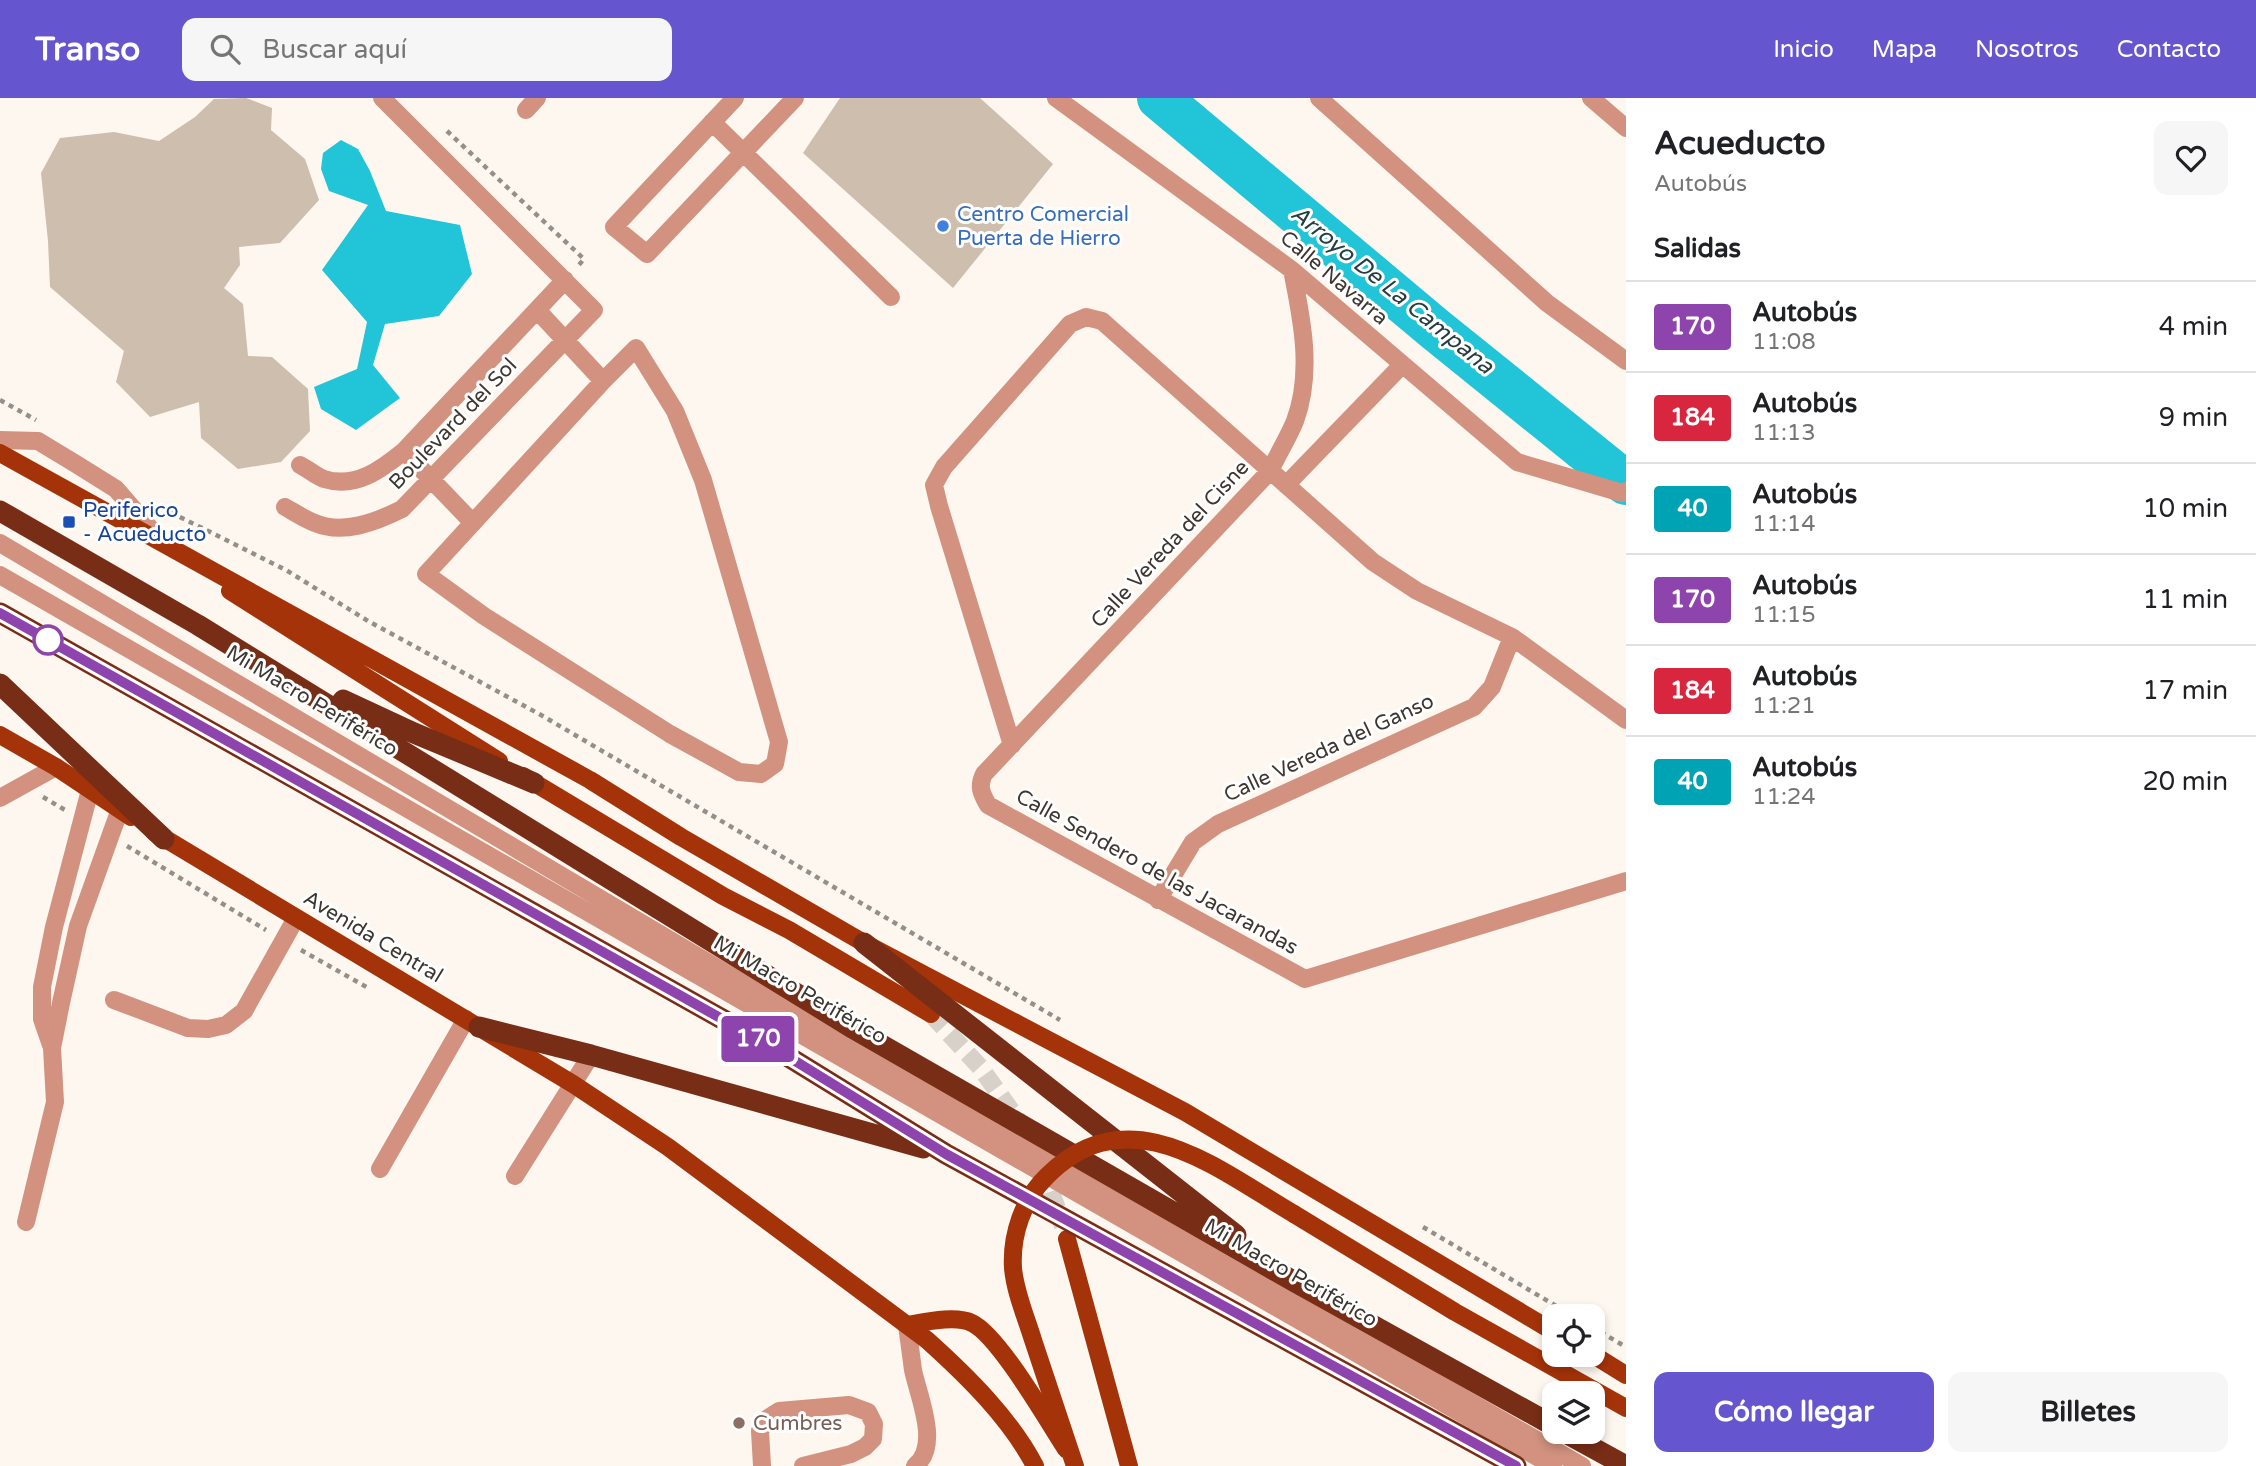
<!DOCTYPE html>
<html lang="es">
<meta charset="utf-8">
<style>
body{margin:0;font-family:"Varela Round",sans-serif;background:#f6f6f6;color:#202124;height:100vh;display:flex;flex-direction:column;font-size:26px;white-space:nowrap}
*{box-sizing:border-box;margin:0}
p{font-size:23px;color:#757577}
.icon{flex:none;width:38px;height:38px;fill:none;stroke:currentColor;stroke-width:2;stroke-linecap:round;stroke-linejoin:round}
.map{position:relative;flex:1;overflow:hidden}
.side{display:flex;flex-direction:column;background:#fff;width:630px}
.side>*{flex:none}
.badge{padding:0 14px;border-radius:5px;font-size:24px;line-height:46px}
.tools{position:absolute;left:1542px;top:1206px;display:grid;gap:14px}
.tools a{display:grid;place-items:center;width:63px;height:63px;border-radius:14px;background:#fff;box-shadow:0 4px 10px #0003;font-size:35px}
.map>.badge{position:absolute;translate:-50% -50%;box-shadow:0 0 0 4px #fff}
h2{padding:0 28px;font-size:26px;line-height:63px}
.round{display:grid;place-items:center;flex:none;width:74px;height:74px;border-radius:14px;background:#f6f6f6}
.summary{display:flex;align-items:center;justify-content:space-between;height:119px;padding:0 28px}
h1{font-size:33px;font-weight:700;line-height:52px}
.primary-button{display:flex;gap:14px;margin-top:auto;padding:14px 28px}
.primary-button a{flex:1;height:80px;border-radius:14px;background:#6556cf;color:#fff;font-size:28px;font-weight:700;line-height:80px;text-align:center}
.primary-button a+a{background:#f6f6f6;color:#202124}
ul{padding:0;list-style:none}
li{display:flex;align-items:center;gap:21px;height:91px;padding:0 28px;border-top:2px solid #e0e0e0}
li div{flex:1}
li b{display:block;font-size:26px}
li em{font-style:normal}
li .badge{min-width:77px;font-weight:700;text-align:center}
header{display:flex;align-items:center;gap:42px;box-sizing:border-box;height:98px;padding:0 35px;background:#6556cf;color:#fff}
header strong{font-size:33px}
nav{display:flex;gap:38px;margin-inline-start:auto;font-size:24px}
.search{width:490px;height:63px;background:#f6f6f6;display:flex;align-items:center;gap:18px;box-sizing:border-box;padding:0 24px;border-radius:14px;color:#757577;font-size:26px}
main{display:flex;flex:1;min-height:0}
.map>svg:first-child{display:block}
</style>
<header>
<strong>Transo</strong>
<div class="search"><svg class="icon" aria-label="search" viewBox="0 0 24 24"><circle cx="10" cy="10" r="6"/><path d="M15 15l6 6"/></svg>Buscar aquí</div>
<nav><a>Inicio</a><a>Mapa</a><a>Nosotros</a><a>Contacto</a></nav>
</header>
<main>
<div class="map">
<svg width="1626" height="1368" viewBox="0 0 1626 1368">
<rect width="100%" height="100%" fill="#fdf7f0"/>
<path fill="#21c5d7" d="M341,42L358,51L370,73L386,113L460,127L472,176L439,218L385,226L373,267L400,300L356,332L321,311L314,289L357,271L367,224L322,172L368,107L329,93L321,71L323,55Z"/>
<g fill="none" stroke-linecap="round" stroke-linejoin="round">
<path stroke="#21c5d7" stroke-width="44" d="M1159,0L1435,231L1626,385"/>
</g>
<path fill="#cdbeae" d="M246,0L272,10L271,32L305,61L319,102L280,145L239,149L240,167L224,190L243,206L248,258L272,259L308,291L310,333L281,364L238,371L201,340L199,304L150,319L116,284L124,253L50,189L48,143L41,75L60,40L114,34L159,43L195,19L214,1Z
M840,0H980L1053,66L953,190L803,55Z"/>
<g fill="none" stroke-linecap="round" stroke-linejoin="round">
<path stroke="#d7d1ca" stroke-width="18" stroke-dasharray="18 9" stroke-linecap="butt" d="M931,916L980,969L1020,1025
M1042,1068L1063,1128"/>
<path stroke="#958f88" stroke-width="4.5" stroke-dasharray="5 5" stroke-linecap="butt" d="M447,33L584,161L577,169
M0,302L36,322
M162,410L286,472L368,523L541,617L1060,922
M43,699L65,712
M127,748L266,832
M301,852L370,891
M1423,1129L1573,1218
M1592,1229L1626,1249"/>
<path stroke="#d2927f" stroke-width="18" d="M735,0L614,129L647,156L795,0
M1056,0L1292,172L1517,364L1622,395L1626,393
M1319,0L1547,205L1626,263
M1591,0L1626,30
M526,12L537,0
M712,24L891,199
M1292,172C1302,221 1313,275 1295,323C1288,340 1278,356 1270,373L984,676C978,688 981,695 988,707L1305,881L1626,783
M537,212L603,283L636,250L675,313L703,382L779,644L775,666L761,676L739,674L670,636L484,518L426,476L603,283
M0,342L38,343L76,366L116,391L161,443
M404,353L473,425
M300,367C308,371 316,378 324,381C356,391 382,371 404,353L565,182
M1286,387L1402,267
M285,409C294,414 304,421 315,425C343,437 376,424 402,411L594,212L382,0
M0,445L817,929L1582,1368
M0,477L1553,1368
M1012,647L939,408L934,387L944,369L1070,226L1086,219L1102,223L1373,464L1417,493L1512,539L1626,622
M0,700L56,669
M1158,802L1193,744L1218,726L1474,609L1492,589L1512,539
M114,902L188,930L208,931L226,927L244,913L296,820
M51,947L42,921V889L54,829L90,692
M380,1071L466,921
M515,1078L591,957
M26,1124L55,1004L52,950L61,905L78,828L120,711
M907,1227C909,1242 911,1257 913,1272C918,1297 941,1348 915,1368
M762,1368L760,1333L768,1320L779,1313L849,1307L868,1314L874,1326L873,1341L865,1349L851,1356L803,1368"/>
<path stroke="#a53309" stroke-width="18" d="M0,355L590,682L681,739L864,845L1185,1014L1554,1234
M230,493L499,663
M0,637L56,669L131,719
M523,678L723,798L789,832L931,916
M154,734L573,986L668,1049L927,1242C967,1278 1010,1320 1035,1368
M1294,1116L1455,1214L1626,1310
M1067,1141L1129,1368
M907,1227C925,1224 956,1217 972,1225C999,1238 1047,1322 1066,1351
M1592,1256L1626,1277"/>
<path stroke="#782d16" stroke-width="21" d="M0,413L198,527L854,931L1295,1184L1554,1328
M0,515L779,953L946,1056L1516,1368
M0,586L164,741
M343,602L414,635L534,685
M864,845L1236,1137
M479,929L591,957L923,1050
M1564,1334L1626,1368"/>
<path stroke="#a53309" stroke-width="18" d="M1075,1368C1061,1326 1047,1284 1033,1242C1026,1219 1015,1194 1013,1170C1011,1137 1023,1101 1047,1078C1129,996 1217,1071 1294,1116"/>
</g>
<g fill="none" stroke-linecap="round" stroke-linejoin="round">
<g stroke="#fff" stroke-width="16">
<path id="line" d="M0,515L779,953L946,1056L1516,1368"/>
</g>
<use href="#line" stroke="#8e44ad" stroke-width="10"/>
</g>
<circle fill="#3f7fe0" stroke="#fff" stroke-width="2.5" cx="943" cy="128" r="7"/>
<rect fill="#1a4fb4" stroke="#fff" stroke-width="2.5" x="62" y="417" width="14" height="14" rx="3.5"/>
<circle fill="#fff" stroke="#8e44ad" stroke-width="3.5" cx="48" cy="542" r="14"/>
<circle fill="#8d6e63" stroke="#fff" stroke-width="2.5" cx="739" cy="1325" r="7"/>
<g text-anchor="middle" dominant-baseline="central" stroke-width="6" stroke-linejoin="round" paint-order="stroke">
<g font-size="21" fill="#366cbe" stroke="#fff" text-anchor="start">
<text x="957" y="116">Centro Comercial<tspan x="957" dy="24">Puerta de Hierro</tspan></text>
</g>
<g font-size="21" fill="#3d3730" stroke="#fff">
<text transform="translate(1334 180) rotate(40)">Calle Navarra</text>
<text transform="translate(453 326) rotate(-46)">Boulevard del Sol</text>
<text transform="translate(1170 446) rotate(-47)">Calle Vereda del Cisne</text>
<text transform="translate(312 603) rotate(31)">Mi Macro Periférico</text>
<text transform="translate(1329 650) rotate(-25)">Calle Vereda del Ganso</text>
<text transform="translate(1157 774) rotate(29)">Calle Sendero de las Jacarandas</text>
<text transform="translate(373 839) rotate(31)">Avenida Central</text>
<text transform="translate(800 892) rotate(30)">Mi Macro Periférico</text>
<text transform="translate(1291 1175) rotate(30)">Mi Macro Periférico</text>
</g>
<g font-size="21" fill="#164399" stroke="#fff" text-anchor="start">
<text x="83" y="412">Periferico<tspan x="83" dy="24">- Acueducto</tspan></text>
</g>
<g font-size="21" fill="#785e54" stroke="#fff" text-anchor="start">
<text x="753" y="1325">Cumbres</text>
</g>
<g font-size="23" font-style="italic" fill="#263e42" stroke="#fff">
<text transform="translate(1392 192) rotate(39)">Arroyo De La Campana</text>
</g>
</g>
</svg>
<div class="tools">
<a><svg class="icon" aria-label="locate" viewBox="0 0 24 24"><circle cx="12" cy="12" r="6"/><path d="M12 2v4M12 18v4M2 12h4M18 12h4"/></svg></a>
<a><svg class="icon" aria-label="layers" viewBox="0 0 24 24"><path d="M12 4l9 5-9 5-9-5zM3 14l9 5 9-5"/></svg></a>
</div>
<b class="badge" style="left:758px;top:941px;background:#8e44ad;color:#fff">170</b>
</div>
<section class="side">
<div class="summary"><div><h1>Acueducto</h1><p>Autobús</p></div><a class="round"><svg class="icon" aria-label="heart" viewBox="0 0 24 24"><path d="M12 20l-8-8c-3-5 5-10 8-4 3-6 11-1 8 4z"/></svg></a></div>
<h2>Salidas</h2>
<ul>
<li><span class="badge" style="background:#8e44ad;color:#fff">170</span><div><b>Autobús</b><p>11:08</p></div><em>4 min</em></li>
<li><span class="badge" style="background:#d7263d;color:#fff">184</span><div><b>Autobús</b><p>11:13</p></div><em>9 min</em></li>
<li><span class="badge" style="background:#00a3b4;color:#fff">40</span><div><b>Autobús</b><p>11:14</p></div><em>10 min</em></li>
<li><span class="badge" style="background:#8e44ad;color:#fff">170</span><div><b>Autobús</b><p>11:15</p></div><em>11 min</em></li>
<li><span class="badge" style="background:#d7263d;color:#fff">184</span><div><b>Autobús</b><p>11:21</p></div><em>17 min</em></li>
<li><span class="badge" style="background:#00a3b4;color:#fff">40</span><div><b>Autobús</b><p>11:24</p></div><em>20 min</em></li>
</ul>
<div class="primary-button"><a>Cómo llegar</a><a>Billetes</a></div>
</section>
</main>
